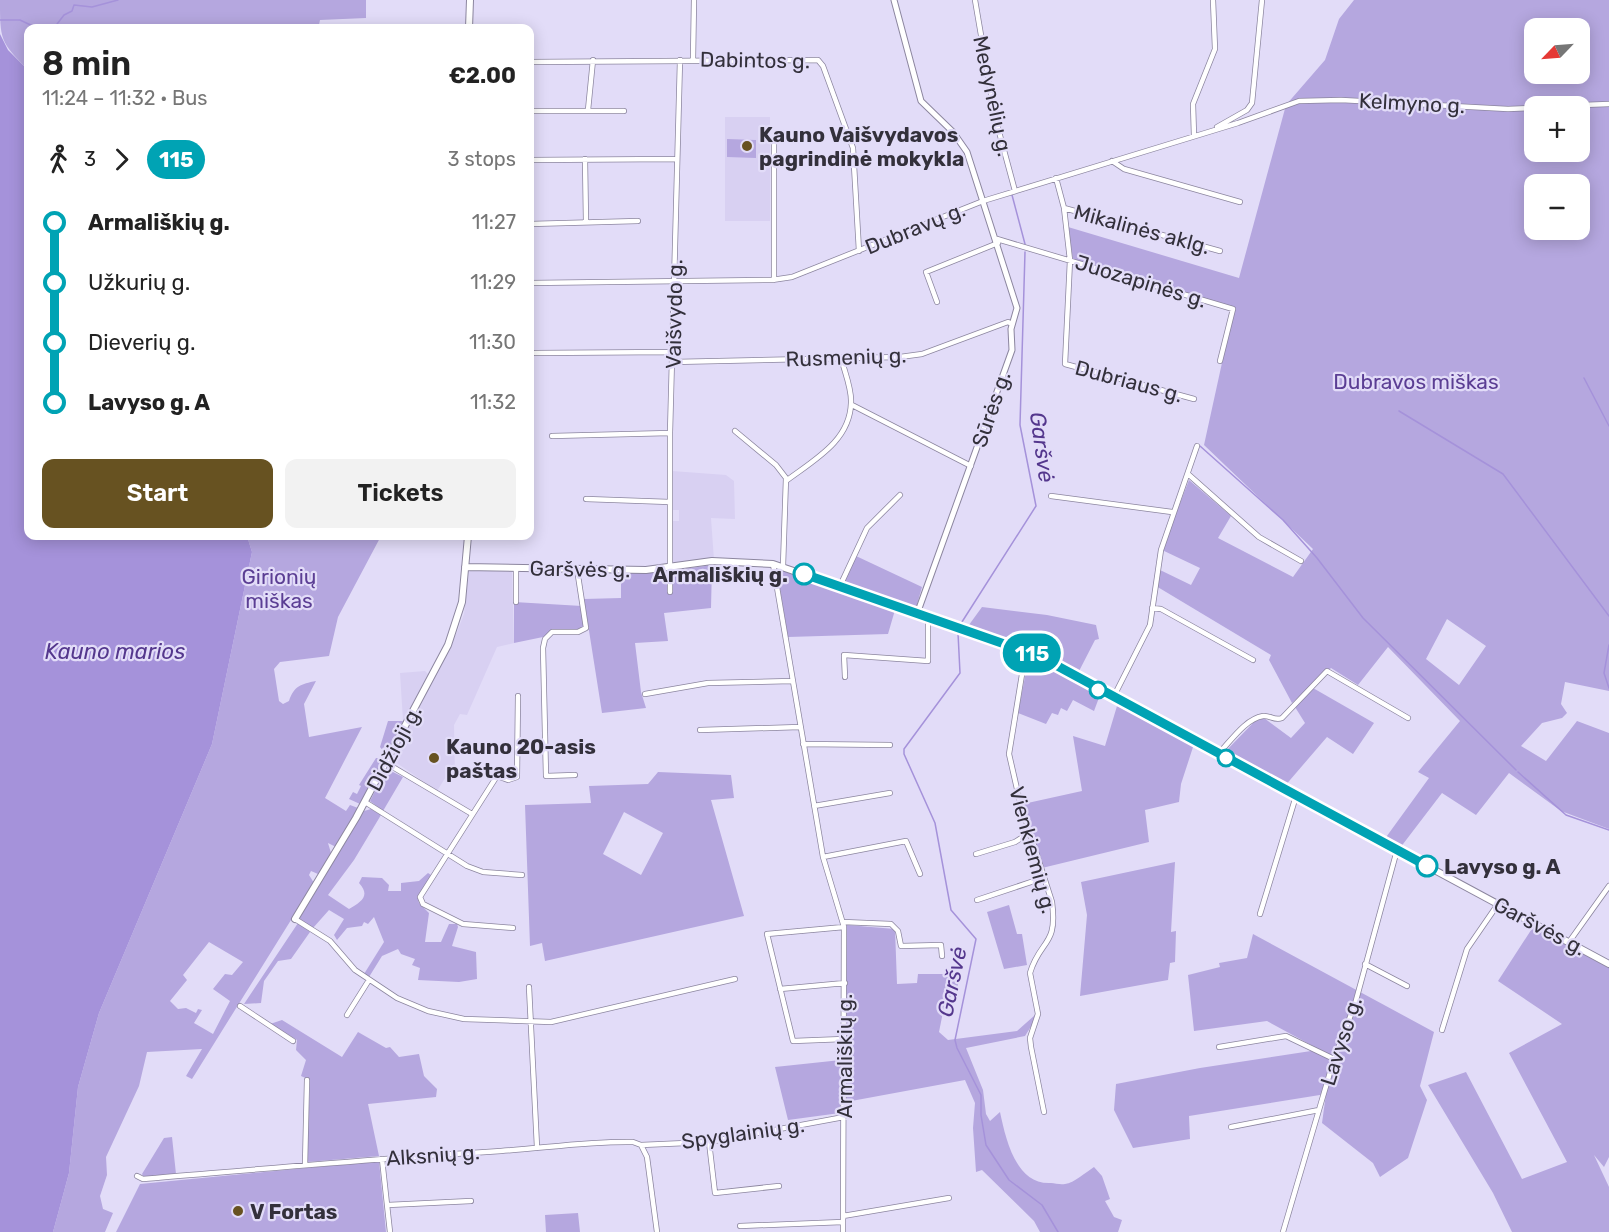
<!DOCTYPE html>
<meta charset="utf-8">
<style>
body{margin:0;font-family:Rubik,sans-serif;background:#f2f2f2;color:#222;height:100vh;display:flex;flex-direction:column;font-size:22px;white-space:nowrap}
*{box-sizing:border-box;margin:0}
p{font-size:20px;color:#767676}
.icon{flex:none;width:33px;height:33px;fill:none;stroke:currentColor;stroke-width:2;stroke-linecap:round;stroke-linejoin:round}
.map{position:relative;flex:1;overflow:hidden}
.side{position:absolute;left:24px;top:24px;width:510px;height:516px;display:flex;flex-direction:column;background:#fff;border-radius:12px;box-shadow:0 3px 15px #0003}
.side>*{flex:none}
.badge{padding:0 12px;border-radius:20px;font-size:21px;line-height:39px}
.needle{width:39px;rotate:245deg}
.tools{position:absolute;left:1524px;top:18px;display:grid;gap:12px}
.tools a{display:grid;place-items:center;width:66px;height:66px;border-radius:12px;background:#fff;box-shadow:0 3px 15px #0003;font-size:30px}
.map>.badge{position:absolute;translate:-50% -50%;box-shadow:0 0 0 3px #fff}
.legs{display:flex;align-items:center;gap:9px;height:66px;padding:0 18px;font-size:20px}
.legs p{margin-inline-start:auto}
.overview{display:flex;align-items:center;justify-content:space-between;height:102px;padding:0 18px}
h1{font-size:33px;font-weight:600;line-height:45px}
.primary-button{display:flex;gap:12px;margin-top:auto;padding:12px 18px}
.primary-button a{flex:1;height:69px;border-radius:12px;background:#675221;color:#fff;font-size:24px;font-weight:600;line-height:69px;text-align:center}
.primary-button a+a{background:#f2f2f2;color:#222}
ul{padding:0 18px;list-style:none}
li{display:flex;align-items:center;gap:21px;height:60px;font-size:22px}
li i{display:grid;place-items:center;width:9px;height:100%;margin:0 8px;background:currentColor}
li i::after{content:'';width:15px;height:15px;margin:-8px;border:4px solid;border-radius:50%;background:#fff}
li p{margin-inline-start:auto}
li:first-child i{background:linear-gradient(#0000 50%,currentColor 0)}
li:last-child i{background:linear-gradient(currentColor 50%,#0000 0)}
.map>svg:first-child{display:block}
</style>
<div class="map">
<svg width="1609" height="1232" viewBox="0 0 1609 1232">
<rect width="100%" height="100%" fill="#e2dcf8"/>
<path fill="#d8d0f2" d="M725,117H770V221H725Z
M672,471L726,475L734,481L735,519L711,518L714,560L672,564L670,558L671,521H679V510H672Z
M472,570L512,572L514,643L497,647L467,715L460,714L454,725L455,774L447,775L437,791L391,759L457,632L464,614L469,572Z
M425,671L429,675L403,721L400,673Z"/>
<path fill="#b5a7df" fill-rule="evenodd" d="M0,0H366V18L320,20L319,25L313,28H28V70C0,41 0,40 0,0Z
M1354,0H1609V691L1565,682L1561,704L1567,713L1562,718L1542,723L1521,746L1546,761L1577,721L1609,733V829L1561,811L1509,773L1476,815L1442,793L1400,848L1384,840L1429,778L1418,772L1460,721L1388,647L1358,685L1331,668L1292,703L1269,660L1271,655L1156,586L1158,569L1191,585L1200,568L1162,550L1189,480L1231,516L1218,538L1293,577L1313,549L1204,445L1234,308L1073,259L1068,227L1239,278L1286,105L1325,60L1339,19ZM1534,28H1580V74H1534ZM1534,106H1580V152H1534ZM1534,184H1580V230H1534ZM1447,619L1486,646L1459,685L1426,659Z
M727,139L756,140V158L727,157Z
M247,536H381L338,617L329,656L280,662L274,669L279,701L283,704L289,701C294,686 301,684 316,681L304,704L309,737L362,727L325,798L346,811L350,805L358,808L336,847L328,843L331,853L318,874L311,871L309,875L314,883L192,1079L186,1076L202,1049L147,1052L139,1086L106,1157L107,1175L100,1196L103,1209L113,1213L105,1232H53L69,1173L78,1087L99,1013L212,744L252,552ZM209,942L243,962L232,975L225,974L213,989L230,1001L213,1034L194,1023L202,1010L198,1009L196,1013L186,1008L178,1009L170,1001L187,980L183,975Z
M856,556L922,587L916,608L911,609L843,585Z
M712,565L711,608L664,613L668,641L635,643L641,692L646,708L602,713L584,599L621,598V573L664,572Z
M780,568L895,610L888,634L788,637L777,571Z
M514,602L582,606L585,625L579,630H553L543,637L514,643Z
M982,607L1047,615L1096,625L1099,639L1095,640L1077,675L1036,652L966,629Z
M1029,656L1100,695L1094,711L1073,700L1067,711L1061,708L1058,715L1052,713L1046,724L1018,713Z
M1313,688L1374,723L1353,754L1327,737L1284,787L1223,754L1254,722L1264,718L1291,738L1305,723L1295,707Z
M1117,706L1194,744L1181,784L1179,802L1145,810L1149,842L1042,868L1023,804L1082,791L1073,736L1105,746Z
M388,721H403L386,754L380,747Z
M376,758H383L384,761L360,804L349,799L353,792L357,794L361,786L359,785Z
M391,771L403,777L383,811L370,801L384,773Z
M658,772L731,775L734,798L711,800L744,916L545,961L542,943L530,946L525,805L591,803L589,786L648,784ZM624,812L663,833L641,875L603,854Z
M371,809L381,815L354,860L328,895L349,909C361,902 371,896 359,883L362,877L382,878L389,885L388,891H401V883L419,881L428,873L431,875L418,898L419,903L429,913L425,942H441L449,924H457L458,927L452,946L476,952L477,979L459,982L418,980L420,968L412,965L415,959L401,954L398,949L382,956L369,977L364,974L384,942L374,917L368,924L364,922L362,926L347,928L337,940L334,935L344,919L329,910L313,928L299,919L364,811Z
M1175,862L1171,932L1176,931L1175,962L1170,963L1168,980L1080,996L1087,915L1081,882Z
M1009,905L1017,934H1022L1027,965L1004,969L987,912Z
M298,923L310,932L291,959L278,961L264,981L261,1003L244,1004Z
M847,925L895,929L897,984L917,983L918,974H952L957,959L958,985L944,1007L939,1032L948,1040L1017,1031L1035,1015L1037,1017L1025,1036L966,1048L983,1090L986,1114L990,1121L1000,1112C1006,1140 1016,1185 1051,1183C1055,1183 1060,1185 1065,1184C1074,1183 1086,1172 1094,1167L1102,1176L1110,1199L1105,1201L1114,1217L1122,1220L1118,1232H1040L1034,1221L982,1170L976,1172L973,1128L975,1103L965,1080L846,1102Z
M1533,927L1609,968V1157L1604,1167L1594,1155L1609,1187V1232H1512L1493,1193L1428,1085L1466,1072L1522,1179L1567,1162L1509,1053L1562,1024L1498,981Z
M1253,934L1434,1032L1420,1086L1427,1100L1408,1158L1380,1177L1373,1163L1322,1123L1326,1094L1189,1116L1190,1139L1133,1148L1114,1110L1116,1084L1200,1068L1311,1051L1313,1046L1267,1021L1194,1031L1188,975L1220,967L1219,963L1247,958Z
M282,1020L342,1057L358,1032L386,1048L390,1047L399,1057L419,1054L424,1076L437,1089L436,1097L368,1104L379,1156L307,1162L310,1080L301,1076L306,1060L296,1050L297,1040L270,1024Z
M841,1060L840,1113L788,1120L775,1067Z
M172,1137L176,1174L144,1177L142,1174L164,1138Z
M379,1161L386,1232H116L140,1184Z
M578,1213L580,1232H546L545,1215Z"/>
<path fill="#a592da" d="M0,34L8,50L28,70V536H247L252,552L212,744L99,1013L78,1087L69,1173L53,1232H0Z"/>
<g fill="none" stroke-linecap="round" stroke-linejoin="round">
<path stroke="#a592da" stroke-width="1.5" d="M0,20H20L37,28
M38,28H45
M54,28L64,15L72,11L74,5L92,7L118,0
M1012,195L1025,244
M1584,378L1609,426
M1399,411L1503,474L1609,616
M1200,446L1283,520L1317,558L1363,618L1516,770
M960,625L1036,506L1020,425L1025,252
M958,633L960,673L904,749V754L935,823L951,910L976,939L955,1040L957,1048L981,1095V1115L986,1145L1009,1180L1042,1205L1058,1232
M1609,645L1604,673L1609,688
M1518,772L1566,815L1609,830"/>
<g stroke="#8c869f" stroke-width="6">
<path id="minor" d="M975,0L995,117L1015,191
M693,59L694,0
M530,62L818,60L823,66L853,148L859,251
M1556,106L1609,104
M588,110L593,60
M530,111H624
M1217,127L1247,110L1252,103L1262,0
M1194,136L1193,104L1215,49L1213,0
M774,143V280
M585,159L586,222
M530,160L677,159
M1112,161L1124,169L1240,202
M1056,178L1064,208L1070,260L1065,364L1194,399
M1064,208L1220,251
M530,224L638,221
M997,239L1233,309L1220,361
M530,283L772,280L792,277L983,201L1238,123L1299,101L1341,100L1508,109L1534,108
M937,302L926,272L998,243
M535,353L673,352
M673,362L900,357L922,354L1008,322L1012,324
M852,405L971,466
M735,431L776,465L786,478L783,566
M552,436L670,433
M1188,474L1259,537L1301,561
M786,481C814,460 850,441 851,403C852,388 844,371 841,357
M1051,496L1172,512
M586,499L670,502
M773,564L823,857L844,927L843,1232
M516,568V602
M840,586L867,528L900,495
M670,592V433L680,60
M1152,608L1161,609L1253,660
M1026,650L1009,754L1020,802L1052,902C1058,947 1040,939 1030,973L1038,1014L1030,1038L1031,1047L1044,1112
M845,677L844,655L928,661V618
M645,694L708,683L792,681
M1113,698L1150,625L1161,550L1197,446
M700,730L800,727
M803,744L890,745
M1218,754C1231,741 1245,719 1263,716C1270,715 1274,721 1282,718L1327,671L1408,718
M386,763L472,814
M575,775L546,776L543,648L545,639L552,632H578L586,628L577,569
M365,802L467,866L483,872L522,875
M814,806L890,793
M976,854L1015,842L1029,833
M823,857L906,841L920,874
M977,900L1043,878
M1260,914L1296,796
M295,919L330,941L355,970L397,998L428,1011L464,1019L551,1022L735,979
M843,922L891,924L898,931L901,946L941,945L942,956
M844,927L767,934L793,1041L844,1039
M513,928L463,924L423,904L420,897L497,776L508,780L517,777L518,696
M1569,942L1609,886
M1365,964L1407,986
M529,987L537,1147
M780,989L845,983
M240,1006L293,1041
M347,1015L369,980
M1442,1030L1467,949L1498,904
M1219,1047L1286,1036L1334,1059
M1231,1127L1319,1110
M709,1142L715,1193L779,1186
M641,1145L709,1142L844,1117
M382,1159L390,1232
M305,1165L307,1080
M137,1176L143,1179C262,1169 382,1158 501,1151C546,1148 588,1141 633,1142L641,1145L647,1157L657,1232
M388,1205L471,1201
M843,1216L949,1198
M740,1226L843,1222
M1283,1232L1334,1059L1355,1004L1397,850"/>
</g>
<g stroke="#8c869f" stroke-width="7">
<path id="tertiary" d="M894,0L921,101L953,132L967,152L1017,308L1011,329L1012,350L917,614"/>
</g>
<g stroke="#8c869f" stroke-width="8">
<path id="secondary" d="M469,28L470,0
M465,567L646,570L712,561L773,564L1026,650L1609,964
M295,919L356,818L448,645L462,602L468,536"/>
</g>
<use href="#minor" stroke="#fff" stroke-width="4.5"/>
<use href="#tertiary" stroke="#fff" stroke-width="5"/>
<use href="#secondary" stroke="#fff" stroke-width="6"/>
</g>
<g fill="none" stroke-linecap="round" stroke-linejoin="round">
<g stroke="#fff" stroke-width="14">
<path id="line-1" d="M804,574L1039,656L1427,866"/>
</g>
<use href="#line-1" stroke="#00a3b4" stroke-width="9"/>
</g>
<g fill="#675221" stroke="#e2dcf8" stroke-width="2">
<circle cx="747" cy="146" r="6"/>
<circle cx="434" cy="758" r="6"/>
<circle cx="238" cy="1211" r="6"/>
</g>
<g fill="#fff" stroke="#00a3b4" stroke-width="3">
<circle cx="804" cy="574" r="10"/>
<circle cx="1098" cy="690" r="8"/>
<circle cx="1226" cy="758" r="8"/>
<circle cx="1427" cy="866" r="10"/>
</g>
<g text-anchor="middle" dominant-baseline="central" stroke-width="4.5" stroke-linejoin="round" paint-order="stroke">
<g font-size="21" fill="#33303b" stroke="#e2dcf8">
<text transform="translate(755 60) rotate(1)">Dabintos g.</text>
<text transform="translate(993 96) rotate(78)">Medynėlių g.</text>
<text transform="translate(1412 103) rotate(3)">Kelmyno g.</text>
<text transform="translate(915 228) rotate(-22)">Dubravų g.</text>
<text transform="translate(1142 229) rotate(15)">Mikalinės aklg.</text>
<text transform="translate(1141 281) rotate(17)">Juozapinės g.</text>
<text transform="translate(674 314) rotate(-89)">Vaišvydo g.</text>
<text transform="translate(846 357) rotate(-2)">Rusmenių g.</text>
<text transform="translate(1129 381) rotate(15)">Dubriaus g.</text>
<text transform="translate(991 409) rotate(-71)">Sūrės g.</text>
<text transform="translate(580 569) rotate(1)">Garšvės g.</text>
<text transform="translate(394 748) rotate(-62)">Didžioji g.</text>
<text transform="translate(1033 850) rotate(75)">Vienkiemių g.</text>
<text transform="translate(1540 926) rotate(28)">Garšvės g.</text>
<text transform="translate(1341 1041) rotate(-72)">Lavyso g.</text>
<text transform="translate(844 1056) rotate(-90)">Armališkių g.</text>
<text transform="translate(743 1133) rotate(-8)">Spyglainių g.</text>
<text transform="translate(433 1155) rotate(-4)">Alksnių g.</text>
</g>
<g font-size="21" font-weight="bold" fill="#33303b" stroke="#e2dcf8" text-anchor="start">
<text x="759" y="134">Kauno Vaišvydavos<tspan x="759" dy="24">pagrindinė mokykla</tspan></text>
<text x="446" y="746">Kauno 20-asis<tspan x="446" dy="24">paštas</tspan></text>
<text x="250" y="1211">V Fortas</text>
</g>
<g font-size="21" fill="#5b3e94" stroke="#e2dcf8">
<text x="1416" y="381">Dubravos miškas</text>
<text x="279" y="576">Girionių<tspan x="279" dy="24">miškas</tspan></text>
</g>
<g font-size="21" font-weight="bold" fill="#33303b" stroke="#e2dcf8" text-anchor="end">
<text x="788" y="574">Armališkių g.</text>
<text x="1444" y="866" text-anchor="start">Lavyso g. A</text>
</g>
<g font-size="22" font-style="italic" fill="#54378d" stroke="#e2dcf8">
<text transform="translate(1042 447) rotate(82)">Garšvė</text>
<text x="115" y="651">Kauno marios</text>
<text transform="translate(952 982) rotate(-78)">Garšvė</text>
</g>
</g>
</svg>
<div class="tools">
<a><svg class="needle" viewBox="-14 -14 28 28"><path d="M0-13l5 13h-10z" fill="#e53935"/><path d="M0 13l5-13h-10z" fill="#767676"/></svg></a>
<a>+</a>
<a>−</a>
</div>
<b class="badge" style="left:1032px;top:653px;background:#00a3b4;color:#fff">115</b>
<section class="side">
<div class="overview"><div><h1>8 min</h1><p>11:24 – 11:32 · Bus</p></div><b>€2.00</b></div>
<div class="legs"><svg class="icon" aria-label="walk" viewBox="0 0 24 24"><circle cx="13" cy="4" r="2"/><path d="M13 8l-2 6 4 7M11 14l-3 7M7 12l3-4h3l4 4"/></svg>3<svg class="icon" aria-label="forward" viewBox="0 0 24 24"><path d="M9 5l7 7-7 7"/></svg><b class="badge" style="background:#00a3b4;color:#fff">115</b><p>3 stops</p></div>
<ul>
<li><i style="color:#00a3b4"></i><b>Armališkių g.</b><p>11:27</p></li>
<li><i style="color:#00a3b4"></i><span>Užkurių g.</span><p>11:29</p></li>
<li><i style="color:#00a3b4"></i><span>Dieverių g.</span><p>11:30</p></li>
<li><i style="color:#00a3b4"></i><b>Lavyso g. A</b><p>11:32</p></li>
</ul>
<div class="primary-button"><a>Start</a><a>Tickets</a></div>
</section>
</div>
